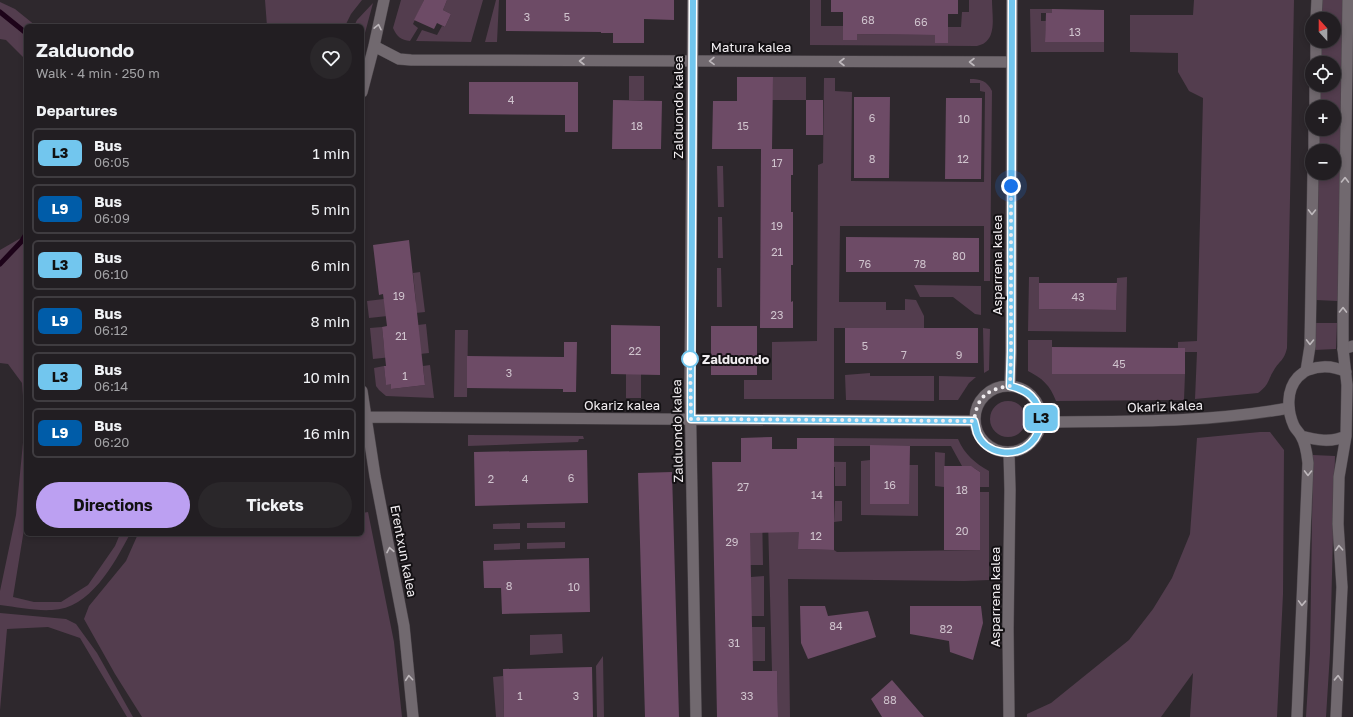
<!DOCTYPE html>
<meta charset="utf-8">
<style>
body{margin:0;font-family:"Golos Text",sans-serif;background:#2a272a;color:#f1f3f6;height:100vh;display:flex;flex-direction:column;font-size:15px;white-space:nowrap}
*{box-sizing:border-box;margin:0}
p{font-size:13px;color:#a2a2a5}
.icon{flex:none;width:22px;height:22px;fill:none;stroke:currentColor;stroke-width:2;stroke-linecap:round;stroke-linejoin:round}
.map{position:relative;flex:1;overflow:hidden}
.side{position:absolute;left:24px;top:24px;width:340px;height:512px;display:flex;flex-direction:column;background:#221e22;border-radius:6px;box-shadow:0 2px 6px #0003,0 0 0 1px #3f3c40}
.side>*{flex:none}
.badge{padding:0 8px;border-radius:6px;font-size:14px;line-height:26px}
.needle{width:26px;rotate:339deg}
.fabs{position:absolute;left:1305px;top:12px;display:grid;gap:8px}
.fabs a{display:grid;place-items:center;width:36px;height:36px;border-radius:50%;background:#221e22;box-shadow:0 2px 6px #0003,0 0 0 1px #3f3c40;font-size:20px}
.you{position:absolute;width:20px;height:20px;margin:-10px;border:3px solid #fff;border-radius:50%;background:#1a73e8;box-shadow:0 0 0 6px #1a73e833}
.map>.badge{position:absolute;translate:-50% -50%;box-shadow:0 0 0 2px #fff}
h2{padding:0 12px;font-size:15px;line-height:36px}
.round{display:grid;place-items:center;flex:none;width:42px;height:42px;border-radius:21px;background:#2a272a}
.headline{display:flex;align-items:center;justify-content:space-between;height:68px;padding:0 12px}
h1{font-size:19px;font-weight:700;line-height:30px}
.action{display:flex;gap:8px;margin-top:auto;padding:8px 12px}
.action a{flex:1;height:46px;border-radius:24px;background:#bca0f2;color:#111;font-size:16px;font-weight:700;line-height:46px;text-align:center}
.action a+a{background:#2a272a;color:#f1f3f6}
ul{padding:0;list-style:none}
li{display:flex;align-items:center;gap:12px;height:50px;margin:0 8px 6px;padding:0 4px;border:2px solid #3f3c40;border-radius:6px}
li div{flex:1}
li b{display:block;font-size:15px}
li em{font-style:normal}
li .badge{min-width:44px;font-weight:700;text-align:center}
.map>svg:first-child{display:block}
</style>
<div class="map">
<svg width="1353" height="717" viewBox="0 0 1353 717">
<rect width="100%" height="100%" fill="#2e282d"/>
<path fill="#533d4e" d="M265,0H362L351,14L345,26H267Z
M401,0H424L413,24L418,28L410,41C401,40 397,37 393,28Z
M447,0H483L471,42L416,41L422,30L437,35L442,26L445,27L451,14L443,10Z
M496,0H499L497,42H485Z
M810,0H821V26H843V40H857V34L935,35V43H948V27H961L962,12H969V0H992C992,17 998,42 977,46L810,45Z
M1194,0H1294L1287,348C1284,361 1280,360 1274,370C1267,381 1270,384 1258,393L1195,399L1197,352H1185V348H1178V342L1197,341L1203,98L1189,91L1178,72V53L1130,52V15H1193Z
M1322,0H1343L1338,301L1316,300L1318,173H1334V151H1319V129H1334V107H1320V85H1334V63H1320L1321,41H1334V19H1321Z
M0,2L15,9L36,26H26V60L6,40L0,39Z
M373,3L362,44V26H354L357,20Z
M1030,9H1052V13H1041V21H1046L1045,42H1104V52H1031Z
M629,76H644V100H629Z
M773,77H806V100H772Z
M824,78H835V91L852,92L851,181L984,182L985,92L980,91V83H970V79C981,79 987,81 992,91L990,281H984V226H840L839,302H886V310H905V299L916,300L924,316V328H834V399H744V380H772V342L817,341L818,165L823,163Z
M717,166H723L724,207H718Z
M718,217H722L723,258H718Z
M26,235V517L13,597L34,602H61L88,585L115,546L120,534H130C114,564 90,609 52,610C35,611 17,607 0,605V591L16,515L25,422L22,383L8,364L0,363V250Z
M717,268H721L722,307H717Z
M420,272L425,312L369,318L367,301L384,299L399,305L416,303L413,273Z
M1029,277H1039V309L1116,310L1117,278L1127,277L1126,332L1028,331Z
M914,285L981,286V315L975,314L953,297H920Z
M1316,323H1337L1336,349L1314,350Z
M426,324L429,353L373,359L370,328L382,327L384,346L418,325Z
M983,328L990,329L989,370L984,373Z
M455,330H468L467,397H454Z
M1028,340H1052V374H1185L1184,400L1056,401C1050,385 1042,378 1028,371Z
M430,365L434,398L386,396L379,390L376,386L374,368L384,366L386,384H391V389L425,385L423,366Z
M870,373V376H934V401L846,400L845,375Z
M626,374H641V398H626Z
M939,376L976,377L969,383L958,400H939Z
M990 419a18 18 0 1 1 36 0a18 18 0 1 1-36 0Z
M1260,432H1270L1284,450L1283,594L1277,717H1190L1193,673L1161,717H1027V714L1051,703L1129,640L1153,609L1172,578L1190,534L1197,438Z
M468,435L583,436L584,439H579L578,442L468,446Z
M834,438L958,439C965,455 975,463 989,471V487H980V472L974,468L962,466L951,446H834Z
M935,452L945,453L944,487L935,486Z
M1313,455L1335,456L1330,653L1326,717H1306L1310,653Z
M870,460V504L909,465H918V516L861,515V461Z
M797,461L846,462V486H835V467H799V549L834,550L837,552L980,550V492H989V580L964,581L788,579L790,717H778L777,671H772L768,521Z
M835,501H842V521L834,522Z
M762,509L763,565H746L749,524Z
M368,512L394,642L402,717H142L115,674L84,619L89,606L126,561L138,534H362V513Z
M565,522V528H527V523Z
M520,523V529H493V524Z
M565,542V548L527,549V543Z
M520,543V549L494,550V544Z
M764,576V616H747L751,577Z
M0,613L66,619L76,624L97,653L133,717H127L80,638L48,627L7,629L0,710Z
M752,627H765V661H748Z
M562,634L563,653L530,655V635Z
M603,656L604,717H597L596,666Z
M503,676L504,717H496L493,677Z"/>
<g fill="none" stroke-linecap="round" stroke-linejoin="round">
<path stroke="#1d0319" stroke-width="5" d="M0,12L26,33
M0,264L21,242L26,234"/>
</g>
<path fill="#6d4b66" d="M424,0H447L443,10L451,14L445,27L437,23L434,29L414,20Z
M506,0H674V20L644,19V43H613V33H601V32L506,31Z
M831,0H958V14H948V43H935V35L857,34V40H843V12H831Z
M1052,9L1104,10V42H1045L1046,13H1052Z
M737,77H773L772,149H712L713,101H737Z
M469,82H578V132H565V115L469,114Z
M854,97H890L889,178H854Z
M946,98H982L981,179H945Z
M613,100L662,101L661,149H612Z
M806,100H823V135H806Z
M761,149H793V175H791V212H793V265H791V302L793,301V328H760Z
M846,237L979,238V272H846Z
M409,240L425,385L391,389V384L386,385L384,366H386L382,327L387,326L383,294L379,295L373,245Z
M1039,283H1117L1116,310L1039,309Z
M611,325L660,326V375L611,374Z
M711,326H757V375H711Z
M845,328H978V363H845Z
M564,342H577L576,392H563V389L467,388V356L564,357Z
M1052,347L1185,348V374H1052Z
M772,437V449H797V438H834V550L798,549L799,532L750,533L753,671H777L778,717H717L712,462H741V438Z
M870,445L910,446L909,504H870Z
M587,450L588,503L475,506L474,452Z
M944,466H971L980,472V550H944Z
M672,472L679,717H645L638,473Z
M589,558L590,612L502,614L501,588H484L483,561Z
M800,606H825L828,616L868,611L876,637L808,659L801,643Z
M910,606H981L983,623L973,660L950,652L949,641L910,634Z
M592,667L593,717H504L503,669Z
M892,680L924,717H882L871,699Z"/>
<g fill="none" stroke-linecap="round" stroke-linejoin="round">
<g stroke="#4b454a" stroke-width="12">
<path id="minor" d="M693,0L690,385L696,717
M374,46L399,59L411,60L1011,62
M362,92L374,46L384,0
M1343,349L1353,346
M975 419a33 33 0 1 1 66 0a33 33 0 1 1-66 0Z
M1010,386L1011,352L1012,0
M362,391L375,476L404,626L413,717
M362,417L974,421
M1041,422C1126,421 1205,423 1289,408
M1009,453L1010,490L1008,629L1009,717"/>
</g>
<g stroke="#4b454a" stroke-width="12">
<path id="secondary" d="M1316,19L1317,0
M1316,63V41
M1315,107V85
M1314,151V129
M1306,371L1310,346L1313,173
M1301,436C1316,440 1331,443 1346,436
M1297,717L1308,463C1307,454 1306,444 1301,436C1299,432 1296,430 1294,426C1287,411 1286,390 1298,377C1301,375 1304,371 1308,370C1321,365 1334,366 1346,372
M1336,717L1342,587L1338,524L1339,477L1346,436L1347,385L1343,349V316L1348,0"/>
</g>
<use href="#minor" stroke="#71696f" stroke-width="11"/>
<use href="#secondary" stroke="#71696f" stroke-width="11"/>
</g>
<defs><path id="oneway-chevron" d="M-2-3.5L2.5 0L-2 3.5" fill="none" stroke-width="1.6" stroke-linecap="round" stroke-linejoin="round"/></defs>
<g stroke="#beb8bc">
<use href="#oneway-chevron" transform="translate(378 27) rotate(-78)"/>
<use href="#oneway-chevron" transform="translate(582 61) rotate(-180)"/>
<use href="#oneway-chevron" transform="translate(712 61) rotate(179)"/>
<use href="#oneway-chevron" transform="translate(842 62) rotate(-180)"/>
<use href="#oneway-chevron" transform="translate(972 62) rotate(-180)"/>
<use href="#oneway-chevron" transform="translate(1345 180) rotate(-89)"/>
<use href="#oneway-chevron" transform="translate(1312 212) rotate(91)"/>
<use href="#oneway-chevron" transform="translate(1343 310) rotate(-89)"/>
<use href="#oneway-chevron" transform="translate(1310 342) rotate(91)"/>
<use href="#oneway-chevron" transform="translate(1308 473) rotate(91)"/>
<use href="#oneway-chevron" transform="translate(1339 548) rotate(-93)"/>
<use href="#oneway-chevron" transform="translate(390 550) rotate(-101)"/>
<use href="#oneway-chevron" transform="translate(1302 603) rotate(92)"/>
<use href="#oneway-chevron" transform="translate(409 678) rotate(-95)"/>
<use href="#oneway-chevron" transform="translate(1338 678) rotate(-88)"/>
</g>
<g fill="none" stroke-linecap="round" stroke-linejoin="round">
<g stroke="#fff" stroke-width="9">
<path id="line" d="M693,0L691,419L974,421C975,424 976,429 977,433C985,454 1015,459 1031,443C1043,431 1044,409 1031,396C1025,390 1018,388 1010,386L1011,352L1012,0"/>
</g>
<use href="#line" stroke="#72c6ee" stroke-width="6"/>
<path stroke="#f1edf0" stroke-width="4" stroke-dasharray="0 7.2" d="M690,359V353L691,419L974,421C977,397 987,389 1010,386L1011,352V186"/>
</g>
<circle fill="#fff" stroke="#72c6ee" stroke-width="2" cx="690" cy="359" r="8"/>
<g text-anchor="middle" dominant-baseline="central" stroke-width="4" stroke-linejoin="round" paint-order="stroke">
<g font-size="11" fill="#d0c4ce">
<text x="527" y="16">3</text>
<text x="567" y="16">5</text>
<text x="868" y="19">68</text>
<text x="921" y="21">66</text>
<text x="1075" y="31">13</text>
<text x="511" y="99">4</text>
<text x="872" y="117">6</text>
<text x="964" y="118">10</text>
<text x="637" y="125">18</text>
<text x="743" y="125">15</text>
<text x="872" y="158">8</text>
<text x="963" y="158">12</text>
<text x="777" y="162">17</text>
<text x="777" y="225">19</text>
<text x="777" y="251">21</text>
<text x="959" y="255">80</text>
<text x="865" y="263">76</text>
<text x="920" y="263">78</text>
<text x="399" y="295">19</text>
<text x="1078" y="296">43</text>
<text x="777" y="314">23</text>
<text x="401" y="335">21</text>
<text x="865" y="345">5</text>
<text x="635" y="350">22</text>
<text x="904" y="354">7</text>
<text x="959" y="354">9</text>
<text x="1119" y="363">45</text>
<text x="509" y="372">3</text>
<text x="405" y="375">1</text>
<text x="571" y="477">6</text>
<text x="491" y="478">2</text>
<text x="525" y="478">4</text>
<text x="890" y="484">16</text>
<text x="743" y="486">27</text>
<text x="962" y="489">18</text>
<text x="817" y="494">14</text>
<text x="962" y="530">20</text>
<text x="816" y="535">12</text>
<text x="732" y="541">29</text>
<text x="509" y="585">8</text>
<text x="574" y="586">10</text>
<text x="836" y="625">84</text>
<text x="946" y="628">82</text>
<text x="734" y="642">31</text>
<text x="520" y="695">1</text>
<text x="576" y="695">3</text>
<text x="747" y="695">33</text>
<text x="890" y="699">88</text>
</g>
<g font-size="13" fill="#f1edf0" stroke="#141114">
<text x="751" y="47">Matura kalea</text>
<text transform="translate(678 107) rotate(-90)">Zalduondo kalea</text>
<text transform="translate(997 265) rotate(-90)">Asparrena kalea</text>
<text x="622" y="405">Okariz kalea</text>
<text transform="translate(1165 406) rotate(-2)">Okariz kalea</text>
<text transform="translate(677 431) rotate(-91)">Zalduondo kalea</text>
<text transform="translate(404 551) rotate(79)">Erentxun kalea</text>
<text transform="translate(995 597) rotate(-90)">Asparrena kalea</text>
</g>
<g font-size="13" font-weight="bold" fill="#f1edf0" stroke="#141114" text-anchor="start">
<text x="702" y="359">Zalduondo</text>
</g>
</g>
</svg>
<div class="fabs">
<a><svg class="needle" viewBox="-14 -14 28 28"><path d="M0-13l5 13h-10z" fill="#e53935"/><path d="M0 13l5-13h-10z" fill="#a2a2a5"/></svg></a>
<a><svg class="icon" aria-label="locate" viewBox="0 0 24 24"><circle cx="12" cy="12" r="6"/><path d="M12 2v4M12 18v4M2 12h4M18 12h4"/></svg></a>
<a>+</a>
<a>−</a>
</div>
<div class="you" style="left:1011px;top:186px"></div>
<b class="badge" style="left:1041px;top:418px;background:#72c6ee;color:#111">L3</b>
<section class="side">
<div class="headline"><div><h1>Zalduondo</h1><p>Walk · 4 min · 250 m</p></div><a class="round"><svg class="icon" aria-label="heart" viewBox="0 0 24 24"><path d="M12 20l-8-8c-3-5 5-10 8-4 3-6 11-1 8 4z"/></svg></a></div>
<h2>Departures</h2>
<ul>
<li><span class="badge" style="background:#72c6ee;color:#111">L3</span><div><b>Bus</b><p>06:05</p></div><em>1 min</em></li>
<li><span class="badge" style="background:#005ca8;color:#fff">L9</span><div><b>Bus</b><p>06:09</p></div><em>5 min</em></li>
<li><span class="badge" style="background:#72c6ee;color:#111">L3</span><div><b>Bus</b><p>06:10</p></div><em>6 min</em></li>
<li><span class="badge" style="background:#005ca8;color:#fff">L9</span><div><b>Bus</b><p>06:12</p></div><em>8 min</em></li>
<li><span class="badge" style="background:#72c6ee;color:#111">L3</span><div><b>Bus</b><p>06:14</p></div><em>10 min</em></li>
<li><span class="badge" style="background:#005ca8;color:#fff">L9</span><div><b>Bus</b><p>06:20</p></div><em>16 min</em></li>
</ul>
<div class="action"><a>Directions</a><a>Tickets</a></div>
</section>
</div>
